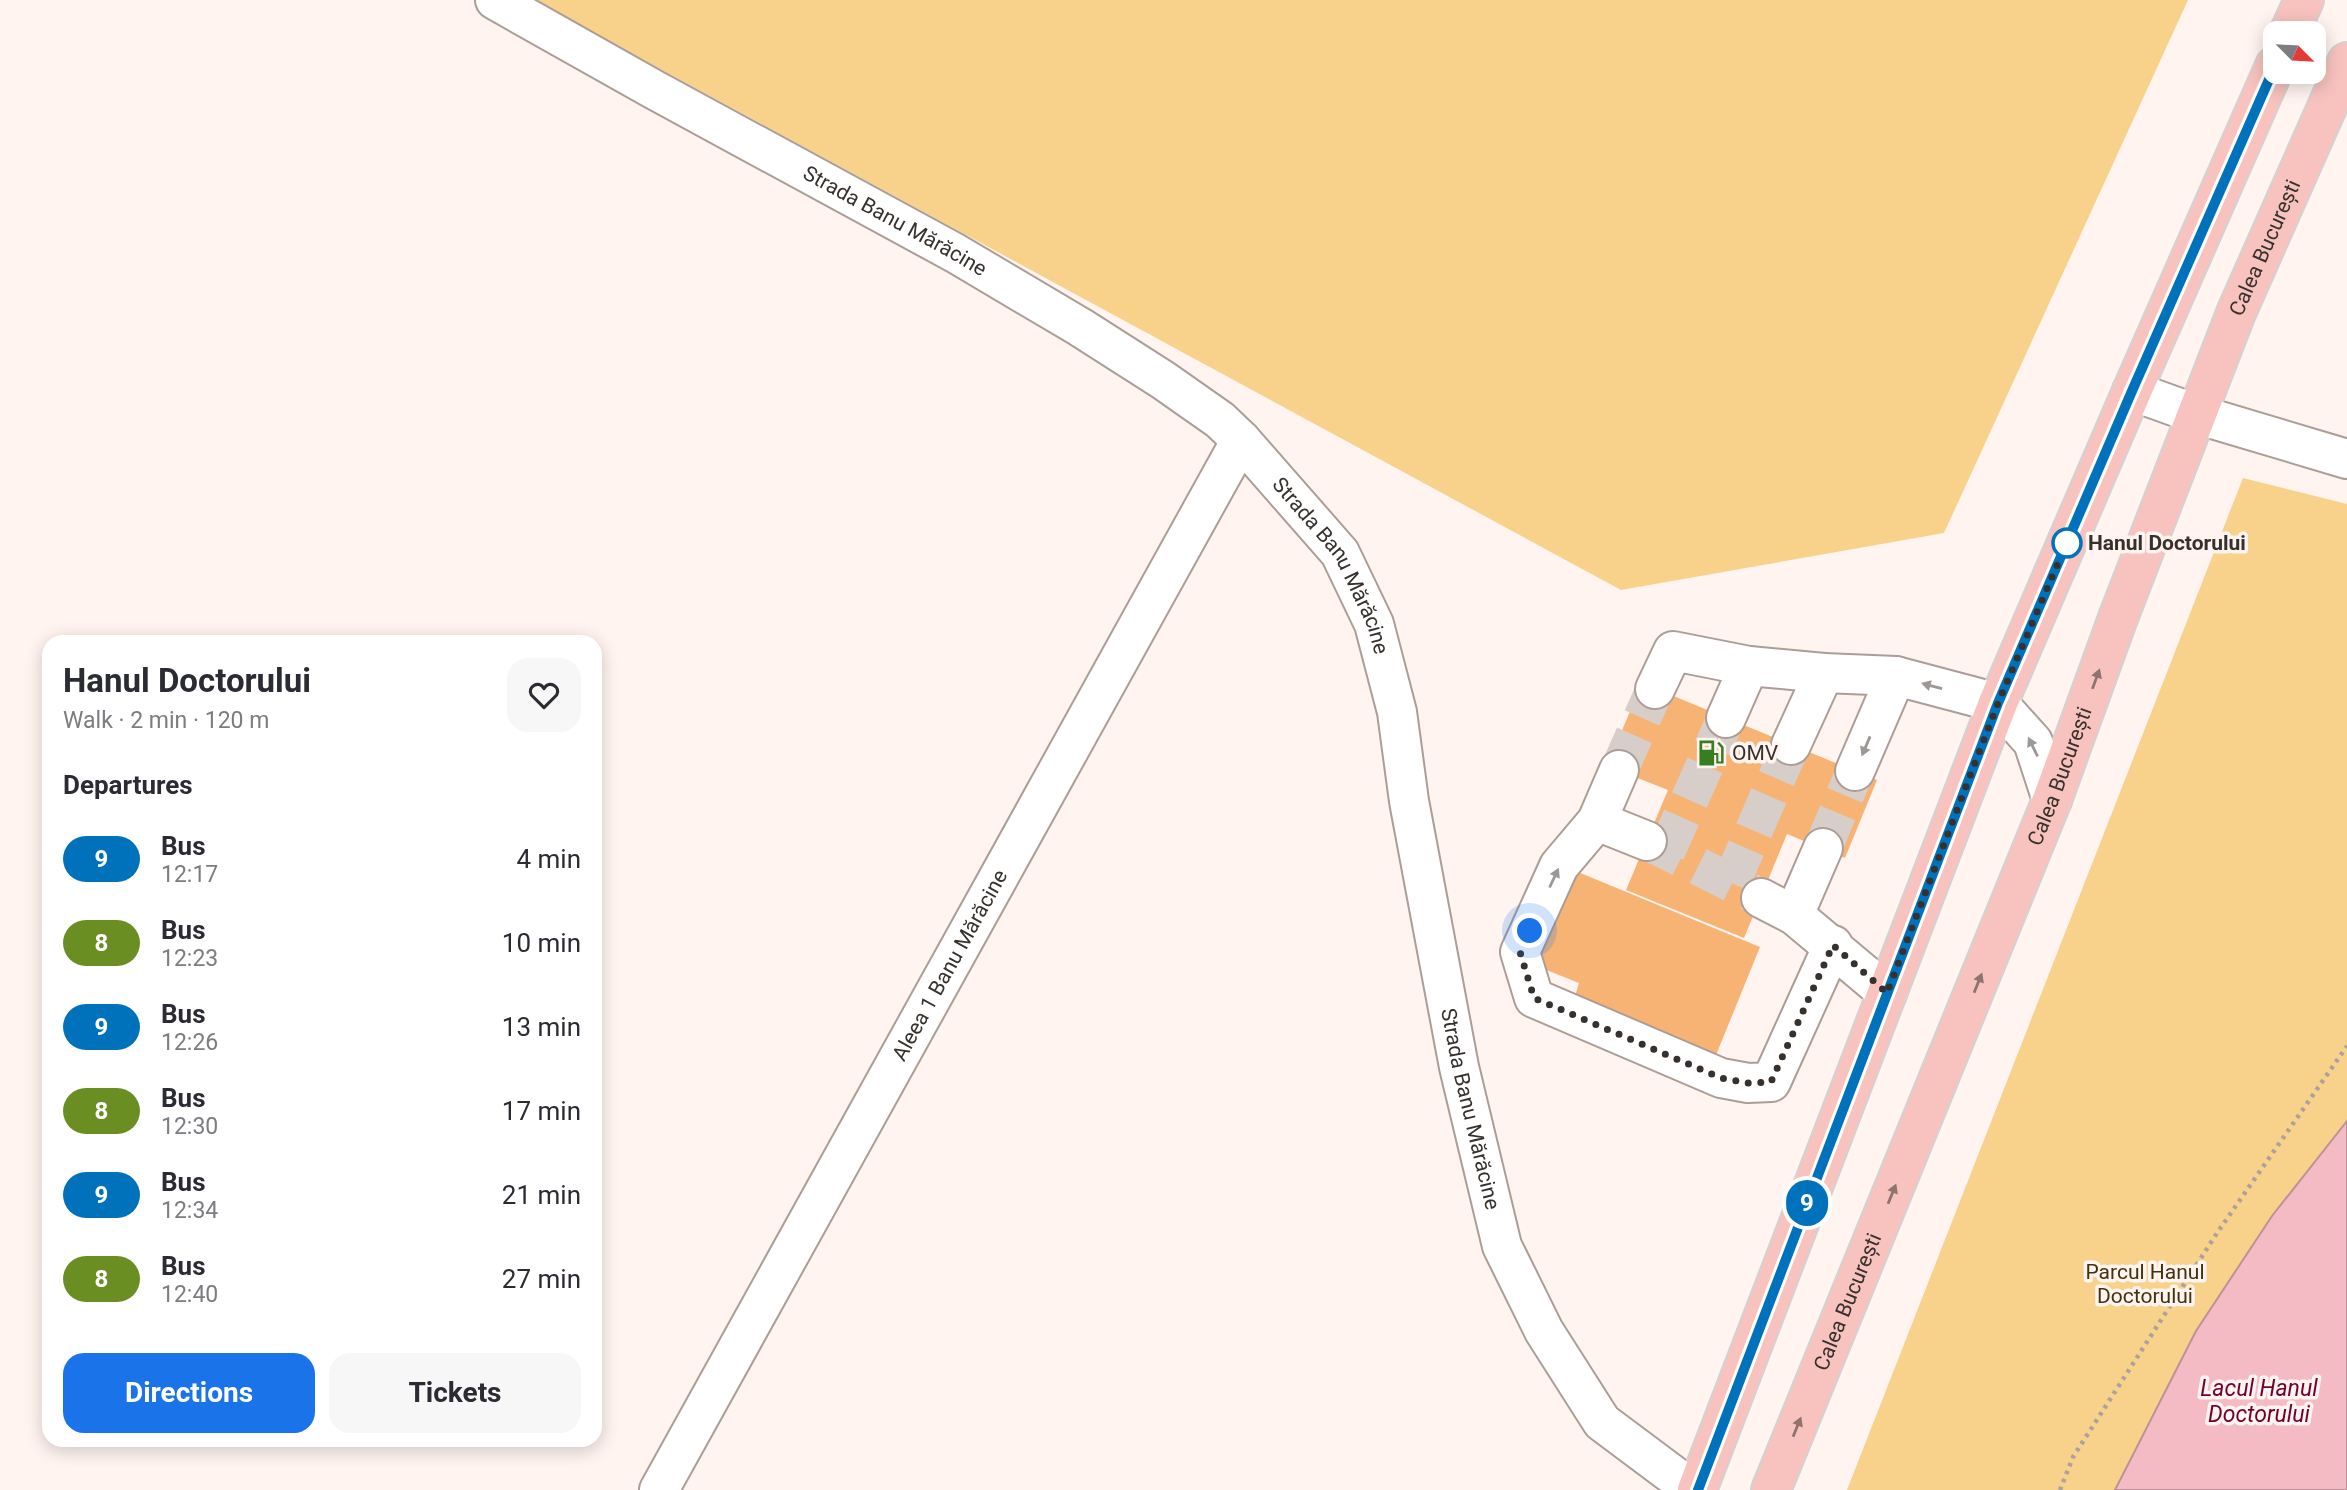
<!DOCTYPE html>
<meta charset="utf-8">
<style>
body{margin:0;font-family:Roboto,sans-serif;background:#f7f7f7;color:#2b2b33;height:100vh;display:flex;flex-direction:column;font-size:26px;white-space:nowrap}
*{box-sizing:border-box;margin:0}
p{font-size:23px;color:#7c7c81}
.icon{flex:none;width:38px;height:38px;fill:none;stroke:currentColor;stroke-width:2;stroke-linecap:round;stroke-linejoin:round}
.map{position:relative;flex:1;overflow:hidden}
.drawer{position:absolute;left:42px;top:635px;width:560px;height:812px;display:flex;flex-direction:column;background:#fff;border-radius:21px;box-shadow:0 4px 18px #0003}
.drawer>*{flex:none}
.badge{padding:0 14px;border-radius:23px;font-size:24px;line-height:46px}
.needle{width:46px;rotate:114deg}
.buttons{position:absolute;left:2263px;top:21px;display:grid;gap:14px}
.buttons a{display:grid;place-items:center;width:63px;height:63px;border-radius:14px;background:#fff;box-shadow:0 4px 18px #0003;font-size:35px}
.you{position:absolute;width:35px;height:35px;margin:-18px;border:5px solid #fff;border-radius:50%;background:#1a73e8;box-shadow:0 0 0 10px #1a73e833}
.map>.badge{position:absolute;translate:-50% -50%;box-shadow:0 0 0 4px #fff}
h2{padding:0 21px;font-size:26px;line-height:63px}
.round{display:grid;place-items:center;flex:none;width:74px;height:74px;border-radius:21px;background:#f7f7f7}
.head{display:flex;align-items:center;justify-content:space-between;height:119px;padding:0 21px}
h1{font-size:33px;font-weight:700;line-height:52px}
.action{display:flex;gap:14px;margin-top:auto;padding:14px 21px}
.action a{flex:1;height:80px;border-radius:21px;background:#1a73e8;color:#fff;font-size:28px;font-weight:700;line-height:80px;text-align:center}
.action a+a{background:#f7f7f7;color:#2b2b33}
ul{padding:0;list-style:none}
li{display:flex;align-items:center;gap:21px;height:84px;padding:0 21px}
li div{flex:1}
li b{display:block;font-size:26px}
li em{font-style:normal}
li .badge{min-width:77px;font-weight:700;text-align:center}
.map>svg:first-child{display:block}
</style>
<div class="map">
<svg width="2347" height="1490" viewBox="0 0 2347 1490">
<rect width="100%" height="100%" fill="#fff4f0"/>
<path fill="#f8d18a" d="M533,0H2188L1944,533L1621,590Z
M2243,478L2347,504V1490H1847Z"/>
<path fill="#f4bbc5" stroke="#bb9298" stroke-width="2" d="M2347,1121V1490H2115L2196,1331L2272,1216Z"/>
<path fill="#f7b373" d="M1642,683L1877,780L1845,858L1787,834L1744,938L1626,890L1668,790L1607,766Z
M1573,870L1760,947L1714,1060L1573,1003L1579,983L1534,965Z"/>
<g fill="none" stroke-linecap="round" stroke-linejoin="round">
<path stroke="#d7cdc9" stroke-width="38" stroke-dasharray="38 19" stroke-linecap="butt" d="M1619,770L1655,689
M1647,841L1752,893
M1823,848L1855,771
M1666,852L1726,718
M1731,883L1791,745"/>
<g stroke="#ac9d96" stroke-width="42">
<g id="minor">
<path id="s1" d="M495,0L653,89L955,253L1080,327L1163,380L1220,420L1241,440L1340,553L1374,624L1397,712L1409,801L1459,1067L1502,1246L1544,1331L1602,1422L1693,1490"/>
<path d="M2132,391L2196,414L2347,459"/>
<path d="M1655,689L1673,651L1749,666L1824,673L1896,676L1998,703L2033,742L2052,800"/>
<path d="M1726,718L1749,666"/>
<path d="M1791,745L1824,673"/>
<path d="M1619,770L1597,821L1559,866L1520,952L1534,998L1721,1078L1748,1083L1771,1082L1833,945"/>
<path d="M1855,771L1896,676"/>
<path d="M1597,821L1647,841"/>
<path d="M1761,898L1794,915L1887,993"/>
<path d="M1794,915L1823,848"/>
<path id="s2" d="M659,1490L1241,440"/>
</g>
</g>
<g stroke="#d3d2d1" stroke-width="42">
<g id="major">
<path d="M2289,33L2304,0"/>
<path d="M1697,1490L1998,703L2132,391L2275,66"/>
<path id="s3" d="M1771,1490L2052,800L2118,618L2236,313L2347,62"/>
</g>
</g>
<path stroke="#aba29e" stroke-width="4.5" stroke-dasharray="3.5 5" stroke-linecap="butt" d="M2060,1490L2073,1457L2217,1233L2347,1046"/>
<use href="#minor" stroke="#fff" stroke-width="38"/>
<use href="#major" stroke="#f8c3be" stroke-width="38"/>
</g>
<defs><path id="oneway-solid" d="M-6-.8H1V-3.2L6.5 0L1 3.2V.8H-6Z" transform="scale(1.75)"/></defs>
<g fill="#8e736f">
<use href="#oneway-solid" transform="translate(2096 679) rotate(-70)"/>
<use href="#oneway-solid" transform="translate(1978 983) rotate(-68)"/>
<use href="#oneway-solid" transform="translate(1892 1194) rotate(-68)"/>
<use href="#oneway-solid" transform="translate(1797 1427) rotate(-68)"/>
</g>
<g fill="#9b9896">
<use href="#oneway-solid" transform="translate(1932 686) rotate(-165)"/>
<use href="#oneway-solid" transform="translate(1866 746) rotate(113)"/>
<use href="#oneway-solid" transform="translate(2033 747) rotate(-116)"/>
<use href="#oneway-solid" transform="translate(1554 878) rotate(-65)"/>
</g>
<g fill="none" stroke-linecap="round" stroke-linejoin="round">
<g stroke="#fff" stroke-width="16">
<path id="line" d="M1698,1490L1998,703L2132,391L2275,66"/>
</g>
<use href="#line" stroke="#0072bc" stroke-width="10"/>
<path stroke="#37312e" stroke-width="7" stroke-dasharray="0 12.6" d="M1530,931L1520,952L1534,998L1721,1078L1748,1083L1771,1082L1833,945L1887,993L1998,703L2070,535L2067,543"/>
</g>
<defs>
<g id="fuel-bare" transform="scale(2.1)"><path d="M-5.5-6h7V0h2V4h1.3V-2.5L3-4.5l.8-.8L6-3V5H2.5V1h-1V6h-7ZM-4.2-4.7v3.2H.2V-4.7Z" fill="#377d21" stroke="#fff4f0" stroke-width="2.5" paint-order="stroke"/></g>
</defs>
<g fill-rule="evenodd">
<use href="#fuel-bare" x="1711" y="753"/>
</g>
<circle fill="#fff" stroke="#0072bc" stroke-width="3.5" cx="2067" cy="543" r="14"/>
<g text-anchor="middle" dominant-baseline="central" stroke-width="7" stroke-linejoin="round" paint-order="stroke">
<g font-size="21" fill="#37312e" stroke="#fff4f0">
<text stroke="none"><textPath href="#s1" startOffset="457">Strada Banu Mărăcine</textPath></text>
<text stroke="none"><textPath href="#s3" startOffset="1337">Calea București</textPath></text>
<text stroke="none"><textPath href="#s1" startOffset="1024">Strada Banu Mărăcine</textPath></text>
<text stroke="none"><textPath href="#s3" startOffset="770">Calea București</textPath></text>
<text stroke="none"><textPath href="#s2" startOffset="600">Aleea 1 Banu Mărăcine</textPath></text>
<text stroke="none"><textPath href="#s1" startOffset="1591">Strada Banu Mărăcine</textPath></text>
<text stroke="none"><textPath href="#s3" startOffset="203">Calea București</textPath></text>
</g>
<g font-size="21" font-weight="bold" fill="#37312e" stroke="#fff4f0" text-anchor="start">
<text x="2088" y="543">Hanul Doctorului</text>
</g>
<g font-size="21" fill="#37312e" stroke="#fff4f0" text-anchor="start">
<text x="1732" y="753">OMV</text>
</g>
<g font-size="21" fill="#44320e" stroke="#fff4f0">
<text x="2145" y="1272">Parcul Hanul<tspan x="2145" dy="24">Doctorului</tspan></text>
</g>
<g font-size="23" font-style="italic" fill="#71002f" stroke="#fff4f0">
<text x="2259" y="1388">Lacul Hanul<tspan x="2259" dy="26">Doctorului</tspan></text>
</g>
</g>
</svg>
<div class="buttons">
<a><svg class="needle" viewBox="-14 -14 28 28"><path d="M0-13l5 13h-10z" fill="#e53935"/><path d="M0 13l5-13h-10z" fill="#7c7c81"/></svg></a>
</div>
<div class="you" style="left:1530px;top:931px"></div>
<b class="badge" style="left:1807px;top:1203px;background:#0072bc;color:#fff">9</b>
<section class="drawer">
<div class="head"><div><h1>Hanul Doctorului</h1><p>Walk · 2 min · 120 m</p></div><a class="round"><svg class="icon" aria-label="heart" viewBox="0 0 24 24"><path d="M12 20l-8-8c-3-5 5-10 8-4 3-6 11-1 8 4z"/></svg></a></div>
<h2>Departures</h2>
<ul>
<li><span class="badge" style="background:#0072bc;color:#fff">9</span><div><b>Bus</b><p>12:17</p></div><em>4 min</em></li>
<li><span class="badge" style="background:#6b8e23;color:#fff">8</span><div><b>Bus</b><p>12:23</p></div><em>10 min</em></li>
<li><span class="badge" style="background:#0072bc;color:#fff">9</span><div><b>Bus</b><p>12:26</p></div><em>13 min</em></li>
<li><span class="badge" style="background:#6b8e23;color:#fff">8</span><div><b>Bus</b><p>12:30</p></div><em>17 min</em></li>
<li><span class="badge" style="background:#0072bc;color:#fff">9</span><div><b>Bus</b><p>12:34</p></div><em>21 min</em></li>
<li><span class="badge" style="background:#6b8e23;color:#fff">8</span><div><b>Bus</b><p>12:40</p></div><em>27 min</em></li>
</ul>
<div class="action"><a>Directions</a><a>Tickets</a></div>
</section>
</div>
